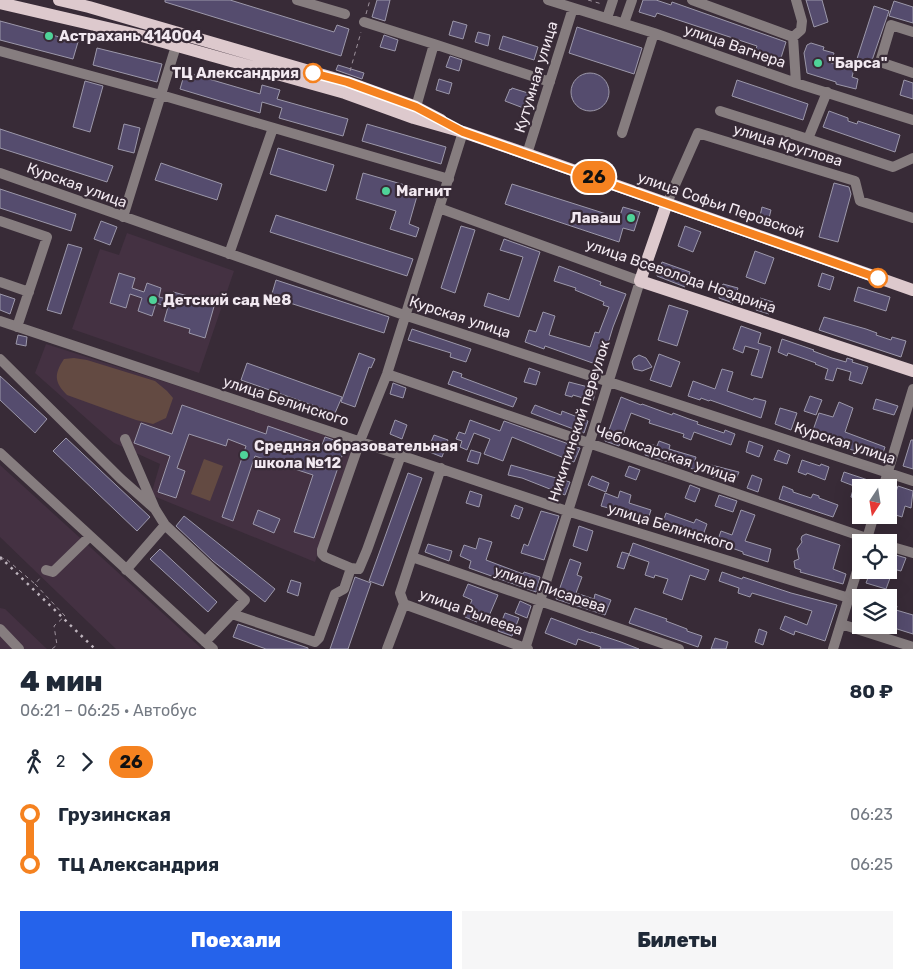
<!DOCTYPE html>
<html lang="ru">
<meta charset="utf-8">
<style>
body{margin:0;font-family:Rubik,sans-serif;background:#f6f6f7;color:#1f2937;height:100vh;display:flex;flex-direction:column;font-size:19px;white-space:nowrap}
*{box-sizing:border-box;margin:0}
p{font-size:16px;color:#747a83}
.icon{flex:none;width:28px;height:28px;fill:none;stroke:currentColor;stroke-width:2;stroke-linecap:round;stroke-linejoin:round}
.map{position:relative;height:649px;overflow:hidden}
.drawer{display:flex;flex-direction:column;background:#fff;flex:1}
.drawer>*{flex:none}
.badge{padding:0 10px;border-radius:16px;font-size:18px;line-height:32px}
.needle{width:32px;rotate:192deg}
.buttons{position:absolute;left:852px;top:479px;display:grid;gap:10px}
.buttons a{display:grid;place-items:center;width:45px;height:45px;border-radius:0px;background:#fff;box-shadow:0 5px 20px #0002;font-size:25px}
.map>.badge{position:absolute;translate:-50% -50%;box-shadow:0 0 0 2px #fff}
.legs{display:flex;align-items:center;gap:8px;height:55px;padding:0 20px;font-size:16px}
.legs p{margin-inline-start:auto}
.summary{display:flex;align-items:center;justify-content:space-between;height:85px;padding:0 20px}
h1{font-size:28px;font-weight:800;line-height:38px}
.action{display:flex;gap:10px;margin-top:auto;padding:10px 20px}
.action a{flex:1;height:58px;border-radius:0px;background:#2563eb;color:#fff;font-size:20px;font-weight:800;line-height:58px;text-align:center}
.action a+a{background:#f6f6f7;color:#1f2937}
ul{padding:0 20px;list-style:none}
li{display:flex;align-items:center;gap:18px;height:50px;font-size:19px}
li i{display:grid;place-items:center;width:8px;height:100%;margin:0 6px;background:currentColor}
li i::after{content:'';width:12px;height:12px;margin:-6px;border:4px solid;border-radius:50%;background:#fff}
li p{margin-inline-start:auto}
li:first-child i{background:linear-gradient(#0000 50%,currentColor 0)}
li:last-child i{background:linear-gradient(currentColor 50%,#0000 0)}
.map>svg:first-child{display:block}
</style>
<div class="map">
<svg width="913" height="649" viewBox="0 0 913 649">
<rect width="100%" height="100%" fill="#382b37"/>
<path fill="#443142" d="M127,233L234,271L199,373L72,329L100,249L119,255Z
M46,344L184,388L353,445L315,562L151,495L160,464L114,443L35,373Z
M0,465L202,649H116L0,537Z
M0,608L5,609L47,649H0Z"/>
<path fill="#634a42" d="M74,358L87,360L155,381L167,391L173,398L166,418L153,424L136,420L67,395C54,382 54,374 64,359Z
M204,459L223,466L210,501L191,494Z"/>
<path fill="#554c6e" stroke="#9c98aa" d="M165,0H230L334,32L337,25L349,29L341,56L165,2Z
M377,0H390L385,21L372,17Z
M643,0H656L671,5L672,2L786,42L779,64L754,55L757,46L657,13L655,17L639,12Z
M806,0H822L828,22L814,27Z
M894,1L913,7V23L889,16Z
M874,6L889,11L869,69L855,65Z
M0,21L78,42L73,59L0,40Z
M453,21L467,25L463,39L449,35Z
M577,27L642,48L634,74L569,53Z
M478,32L490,35L488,46L475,42Z
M384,35L398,40L395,51L380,47Z
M503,36L538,47L534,60L499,49Z
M811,43L824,47L823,50L834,53L831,63L854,69L852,77L858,79L856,89L836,84V82L807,73L804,53L807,45Z
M97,48L162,64L157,82L93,65Z
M450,56L462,60L459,71L446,67Z
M338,65L364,73L362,79L336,70Z
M185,72L260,94L262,85L280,90L277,99L348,119L343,136L279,118L282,108L262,102L260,113L180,89Z
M571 92a19 19 0 1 1 38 0a19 19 0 1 1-38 0Z
M439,79L452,83L449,94L436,90Z
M737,80L808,104L803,120L732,96Z
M904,80L913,83V99L900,95Z
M85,81L103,86L90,132L73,127Z
M512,88L528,93L527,96L530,97L526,109L505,101L510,89L511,90Z
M829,111L848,118V121L857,124L858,121L900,135L895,152L823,127Z
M124,124L140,128L134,153L118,149Z
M367,124L446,147L441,164L362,141Z
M0,129L113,166L107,182L0,148Z
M278,148L334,165L326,191L270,174Z
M161,163L222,184L217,200L155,180Z
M363,173L419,189L409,224L419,228L416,237L390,229L396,211L356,199Z
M834,183L849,187L851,194L838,242L819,237Z
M512,184L619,218L623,207L640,212L634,231L623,228L619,242L505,204Z
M0,189L76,214L71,231L0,208Z
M762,207L771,210L769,218L760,216Z
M276,215L413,259L407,276L270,232Z
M101,221L117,227L110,245L94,239Z
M461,226L475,230L455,293L441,288Z
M685,226L701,232L693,252L678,246Z
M504,239L540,252L519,317L484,306L488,293L509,300L523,257L500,250Z
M68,244L82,248L61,314L47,310Z
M755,251L774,258L765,284L746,277Z
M662,262L690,272L685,287L657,276Z
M559,266L601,282L600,285L626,294L613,327L601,366L545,346L544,349L525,342L529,330L536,332L543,312L555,316L549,335L590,347L595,332L599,333L609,307L603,305L604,302L575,290L576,288L554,281Z
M119,273L135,278L132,288L144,292L147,283L161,288L159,297L171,300L173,292L215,303L205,338L189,333L190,329L164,321L168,307L156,303L152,316L138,311L142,298L130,294L126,308L110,303Z
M822,273L834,277L830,290L818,286Z
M276,280L389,317L384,333L271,297Z
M723,284L738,288L733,303L719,298Z
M858,287L890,297L886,311L854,301Z
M0,294L15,299L10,314L0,310Z
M760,298L773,302L769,314L756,310Z
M669,305L688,311L677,346L658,340Z
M824,317L866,329L877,333L876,335L891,340L892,337L906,341L901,357L819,330Z
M741,326L761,333L758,343L771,347L762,378L751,375L759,350L745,346L743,353L733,349Z
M412,329L471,349L466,362L450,357L451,353L408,340Z
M18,335L27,337L26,346L16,344Z
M782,339L814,350L813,351L832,358L846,362L847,358L853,360L852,362L868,367L862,384L849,380L851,372L837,368L833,381L825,379L828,369L815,364L816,363L788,353L787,356L778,352Z
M359,353L375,359L371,368L369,367L355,407L341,402Z
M659,354L680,362L671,387L650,380Z
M639,355L646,358L652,367L642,371L634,369L632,362L634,358Z
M247,363L342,397L335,413L241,380Z
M529,368L540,372L536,385L524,382Z
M722,369L733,372L727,391L753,400L754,398L766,401L761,418L710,400L709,401L701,398L700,400L688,396L693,381L715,389Z
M453,371L462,374L461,377L517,398L513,407L448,384Z
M0,376L47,419L35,433L0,400Z
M569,382L596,389L593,401L573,395L572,397L565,395Z
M393,383L406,388L403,398L390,394Z
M810,396L822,400L816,415L804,411Z
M621,397L641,405L642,404L672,415L673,413L689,419L698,422L697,424L724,433L725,430L735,434L731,445L694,432L691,440L683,437L684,434L649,423L650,420L631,413L619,446L605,441Z
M876,399L898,406L894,415L873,409Z
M839,402L853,408L845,432L885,447L881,459L846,448L847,446L827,439L826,442L811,436L819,413L833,417Z
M182,405L266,434L268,426L322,445L325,437L346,444L314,538L294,532L313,475L255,456L233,521L222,517L246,446L228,439L226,446L189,434L177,468L185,471L176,498L158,492L170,456L134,443L141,423L172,434Z
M535,405L561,415L562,411L588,421L584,433L531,413Z
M780,408L797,413L791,430L775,424Z
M395,420L407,425L402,439L390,434Z
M470,420L500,431L504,421L580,448L574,462L512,437L503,461L484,454L490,439L474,433L467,450L460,447L462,441L456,439L459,432L465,434Z
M434,435L448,440L442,457L427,451Z
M66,438L150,517L137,531L53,451Z
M911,440H913V469L903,466Z
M659,441L670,445L669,449L696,457L695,461L739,472L734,484L710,476V474L645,455L649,444L657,446Z
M749,441L763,446L759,457L746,452Z
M471,450L481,453L478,464L467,461Z
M778,450L790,455L787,464L774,460Z
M802,460L820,466L821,464L829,467L825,480L807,473L806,475L798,472Z
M511,465L570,482L565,495L522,478L508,475Z
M629,466L640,470L636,480L625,476Z
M844,472L877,483L876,488H861V500L851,497L854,486L841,481Z
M408,473L422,478L383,586L369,581Z
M752,475L762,479L758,492L747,488Z
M592,476L609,483L606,492L588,485Z
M690,485L700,489L695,502L685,498Z
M783,486L793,490V492L811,498L813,494L819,496V498L838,505L833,517L779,499Z
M898,486L913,491L911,508L905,506L902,517L889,513Z
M470,491L482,495L479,507L466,503Z
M620,491L631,495L629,503L651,510L648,519L601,506L605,493L618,498Z
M719,495L737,501L733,512L715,506Z
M515,505L523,508L519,519L511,516Z
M258,510L280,519L274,533L253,524Z
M741,510L755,515L745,541L771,549L768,562L743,554V552L729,547V549L716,545L721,531L732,535Z
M541,511L559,516L544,560L521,553L524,544L528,546Z
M666,513L694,523L696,519L707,524L702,538L662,525Z
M184,516L275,589L265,602L213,561L176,526Z
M579,526L593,531L587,551L573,546Z
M806,534L840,545L833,569L846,574L843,584L800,572L801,570L795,568L794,561L799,559L797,549L802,542L801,539L802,536Z
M479,538L492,542L486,560L523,574L524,572L540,577L536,592L469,568L471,561L460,556L464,545L476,549Z
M633,543L709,570L705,580L690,575L682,600L663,593L668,579L655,575L654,578L645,575L649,562L629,555Z
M428,544L452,551L449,561L425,552Z
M160,549L217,602L208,612L150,559Z
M622,552L629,554L624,569L617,567Z
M889,553L906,558L901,571L889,568Z
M570,559L581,563L577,575L582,577L576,593L594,599L595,594L611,600L605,615L556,599Z
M871,570H893L886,589L866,583Z
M722,572L742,579L743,577L791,593L837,605L825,641L795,631L794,635L780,629L785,616L807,625L812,611L752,593L750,597L738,593L739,588L719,581Z
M355,577L371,583L348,649H330Z
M291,580L301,583L298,596L287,592Z
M468,584L498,595L489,616L481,612L477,622L465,617L472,600L463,596Z
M520,601L531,606L527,618L515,613Z
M889,604L897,606L896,610L913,615V634L894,628L896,622L889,620Z
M635,608L667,619L666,621L687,629V631L702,636L698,647L629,623Z
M505,613L519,618L512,636L498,631Z
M551,618L591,633V632L621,642L639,649H600L601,647L578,639L576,645L545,633Z
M238,624L308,648V649H266L233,637Z
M759,629L767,632L763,645L755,642Z
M715,638L728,642L726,649H711Z"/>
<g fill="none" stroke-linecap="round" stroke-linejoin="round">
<path stroke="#9e939d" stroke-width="1" stroke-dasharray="4 4" stroke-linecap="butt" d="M588,0L602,4
M366,14L370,0
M350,71L361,32
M0,560L5,558L35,584L41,577
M35,584L65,616L54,626L57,645L52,649"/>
<path stroke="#867d7f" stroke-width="10" d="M297,0L345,14
M548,0L654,33L796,83L913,120
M692,0L793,37
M607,18L613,0
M364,22L434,44L550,82
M624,23L632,0
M913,32L891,25L880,62L913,73
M793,37L796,83
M793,37L801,30L802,21L796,0
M0,51L161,95L449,179
M416,107L434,44
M720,111L808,139L827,92
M622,133L654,33
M808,139L893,167L913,158
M527,154L573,8
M0,173L404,315L913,481
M667,203L698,133L855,181L860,201L913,218
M439,208L640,281L525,649
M123,217L176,46
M0,221L47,237L17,327
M229,254L273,128
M0,282L29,292
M0,321L567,511L849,598
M0,359L121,479L155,509
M387,374L878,542
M125,439L155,509L165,525L126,570
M0,453L213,649
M883,488L913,389
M165,525L245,600L205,642
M866,542L874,515
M889,546L913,553
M412,557L679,649
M351,568L325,557L322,554V550L360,441L387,374L463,132
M46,570L53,572L90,536
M404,604L528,649
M232,614L315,642L319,638L335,594L344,589L351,568L359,569L367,550L401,455
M841,624L913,647
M0,629L19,649
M387,649L404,604L400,593L441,468
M833,649L861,558"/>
<path stroke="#ddc9cd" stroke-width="12" d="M59,0L89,7L347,82L416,107L441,120
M0,3L142,36L345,93L414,118L463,132L527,154L913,290
M667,203L640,281L913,371"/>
<path stroke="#beb4bd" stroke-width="2.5" stroke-dasharray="2.5 5" stroke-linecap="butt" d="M0,557L95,649"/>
</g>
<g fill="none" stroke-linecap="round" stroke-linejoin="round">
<g stroke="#fff" stroke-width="11">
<path id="line-1" d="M313,73L347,82L416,107L463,132L878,278"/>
</g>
<use href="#line-1" stroke="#f58220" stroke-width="8"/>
</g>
<g fill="#4fd399" stroke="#382b37" stroke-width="2">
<circle cx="49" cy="36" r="5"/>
<circle cx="818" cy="63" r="5"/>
<circle cx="386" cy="191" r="5"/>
<circle cx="631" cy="218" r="5"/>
<circle cx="153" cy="300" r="5"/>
<circle cx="244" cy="455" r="5"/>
</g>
<g fill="#fff" stroke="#f58220" stroke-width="2.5">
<circle cx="313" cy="73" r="9"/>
<circle cx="878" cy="278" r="9"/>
</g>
<g text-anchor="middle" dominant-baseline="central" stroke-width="4.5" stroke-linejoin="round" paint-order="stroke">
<g font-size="15" font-weight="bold" fill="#f2e9f1" stroke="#382b37" text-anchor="start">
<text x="59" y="36">Астрахань 414004</text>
<text x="828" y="63">"Барса"</text>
<text x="396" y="191">Магнит</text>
<text x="621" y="218" text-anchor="end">Лаваш</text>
<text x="163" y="300">Детский сад №8</text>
<text x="254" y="446">Средняя образовательная<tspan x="254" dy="17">школа №12</tspan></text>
</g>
<g font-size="15" fill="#f2e9f1" stroke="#382b37">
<text transform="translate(735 46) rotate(19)">улица Вагнера</text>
<text transform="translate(536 77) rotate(-73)">Кутумная улица</text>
<text transform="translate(788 145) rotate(17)">улица Круглова</text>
<text transform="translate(77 185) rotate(20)">Курская улица</text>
<text transform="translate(721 205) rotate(19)">улица Софьи Перовской</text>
<text transform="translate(681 276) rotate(19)">улица Всеволода Ноздрина</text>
<text transform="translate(460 317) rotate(18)">Курская улица</text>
<text transform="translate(286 401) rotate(18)">улица Белинского</text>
<text transform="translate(579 421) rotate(-72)">Никитинский переулок</text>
<text transform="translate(845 443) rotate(18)">Курская улица</text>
<text transform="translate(666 454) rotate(19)">Чебоксарская улица</text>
<text transform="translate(671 527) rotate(17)">улица Белинского</text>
<text transform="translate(550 589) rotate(19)">улица Писарева</text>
<text transform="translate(471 612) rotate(20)">улица Рылеева</text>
</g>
<g font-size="15" font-weight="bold" fill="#f2e9f1" stroke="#382b37" text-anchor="end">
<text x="299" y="73">ТЦ Александрия</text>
</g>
</g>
</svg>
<div class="buttons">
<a><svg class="needle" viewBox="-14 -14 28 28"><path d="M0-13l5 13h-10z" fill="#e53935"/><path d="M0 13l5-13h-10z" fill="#747a83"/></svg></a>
<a><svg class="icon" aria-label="locate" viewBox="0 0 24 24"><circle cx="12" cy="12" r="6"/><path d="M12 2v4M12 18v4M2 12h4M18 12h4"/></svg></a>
<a><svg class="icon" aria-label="layers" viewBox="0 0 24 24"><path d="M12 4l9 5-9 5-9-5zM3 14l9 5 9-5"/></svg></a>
</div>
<b class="badge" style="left:594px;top:177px;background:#f58220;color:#111">26</b>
</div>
<section class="drawer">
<div class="summary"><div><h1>4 мин</h1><p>06:21 – 06:25 · Автобус</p></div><b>80 ₽</b></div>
<div class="legs"><svg class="icon" aria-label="walk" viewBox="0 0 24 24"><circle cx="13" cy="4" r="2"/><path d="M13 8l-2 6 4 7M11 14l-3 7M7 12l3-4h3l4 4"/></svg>2<svg class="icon" aria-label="forward" viewBox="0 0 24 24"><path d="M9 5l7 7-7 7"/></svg><b class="badge" style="background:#f58220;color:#111">26</b></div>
<ul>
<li><i style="color:#f58220"></i><b>Грузинская</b><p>06:23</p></li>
<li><i style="color:#f58220"></i><b>ТЦ Александрия</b><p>06:25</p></li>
</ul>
<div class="action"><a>Поехали</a><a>Билеты</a></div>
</section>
